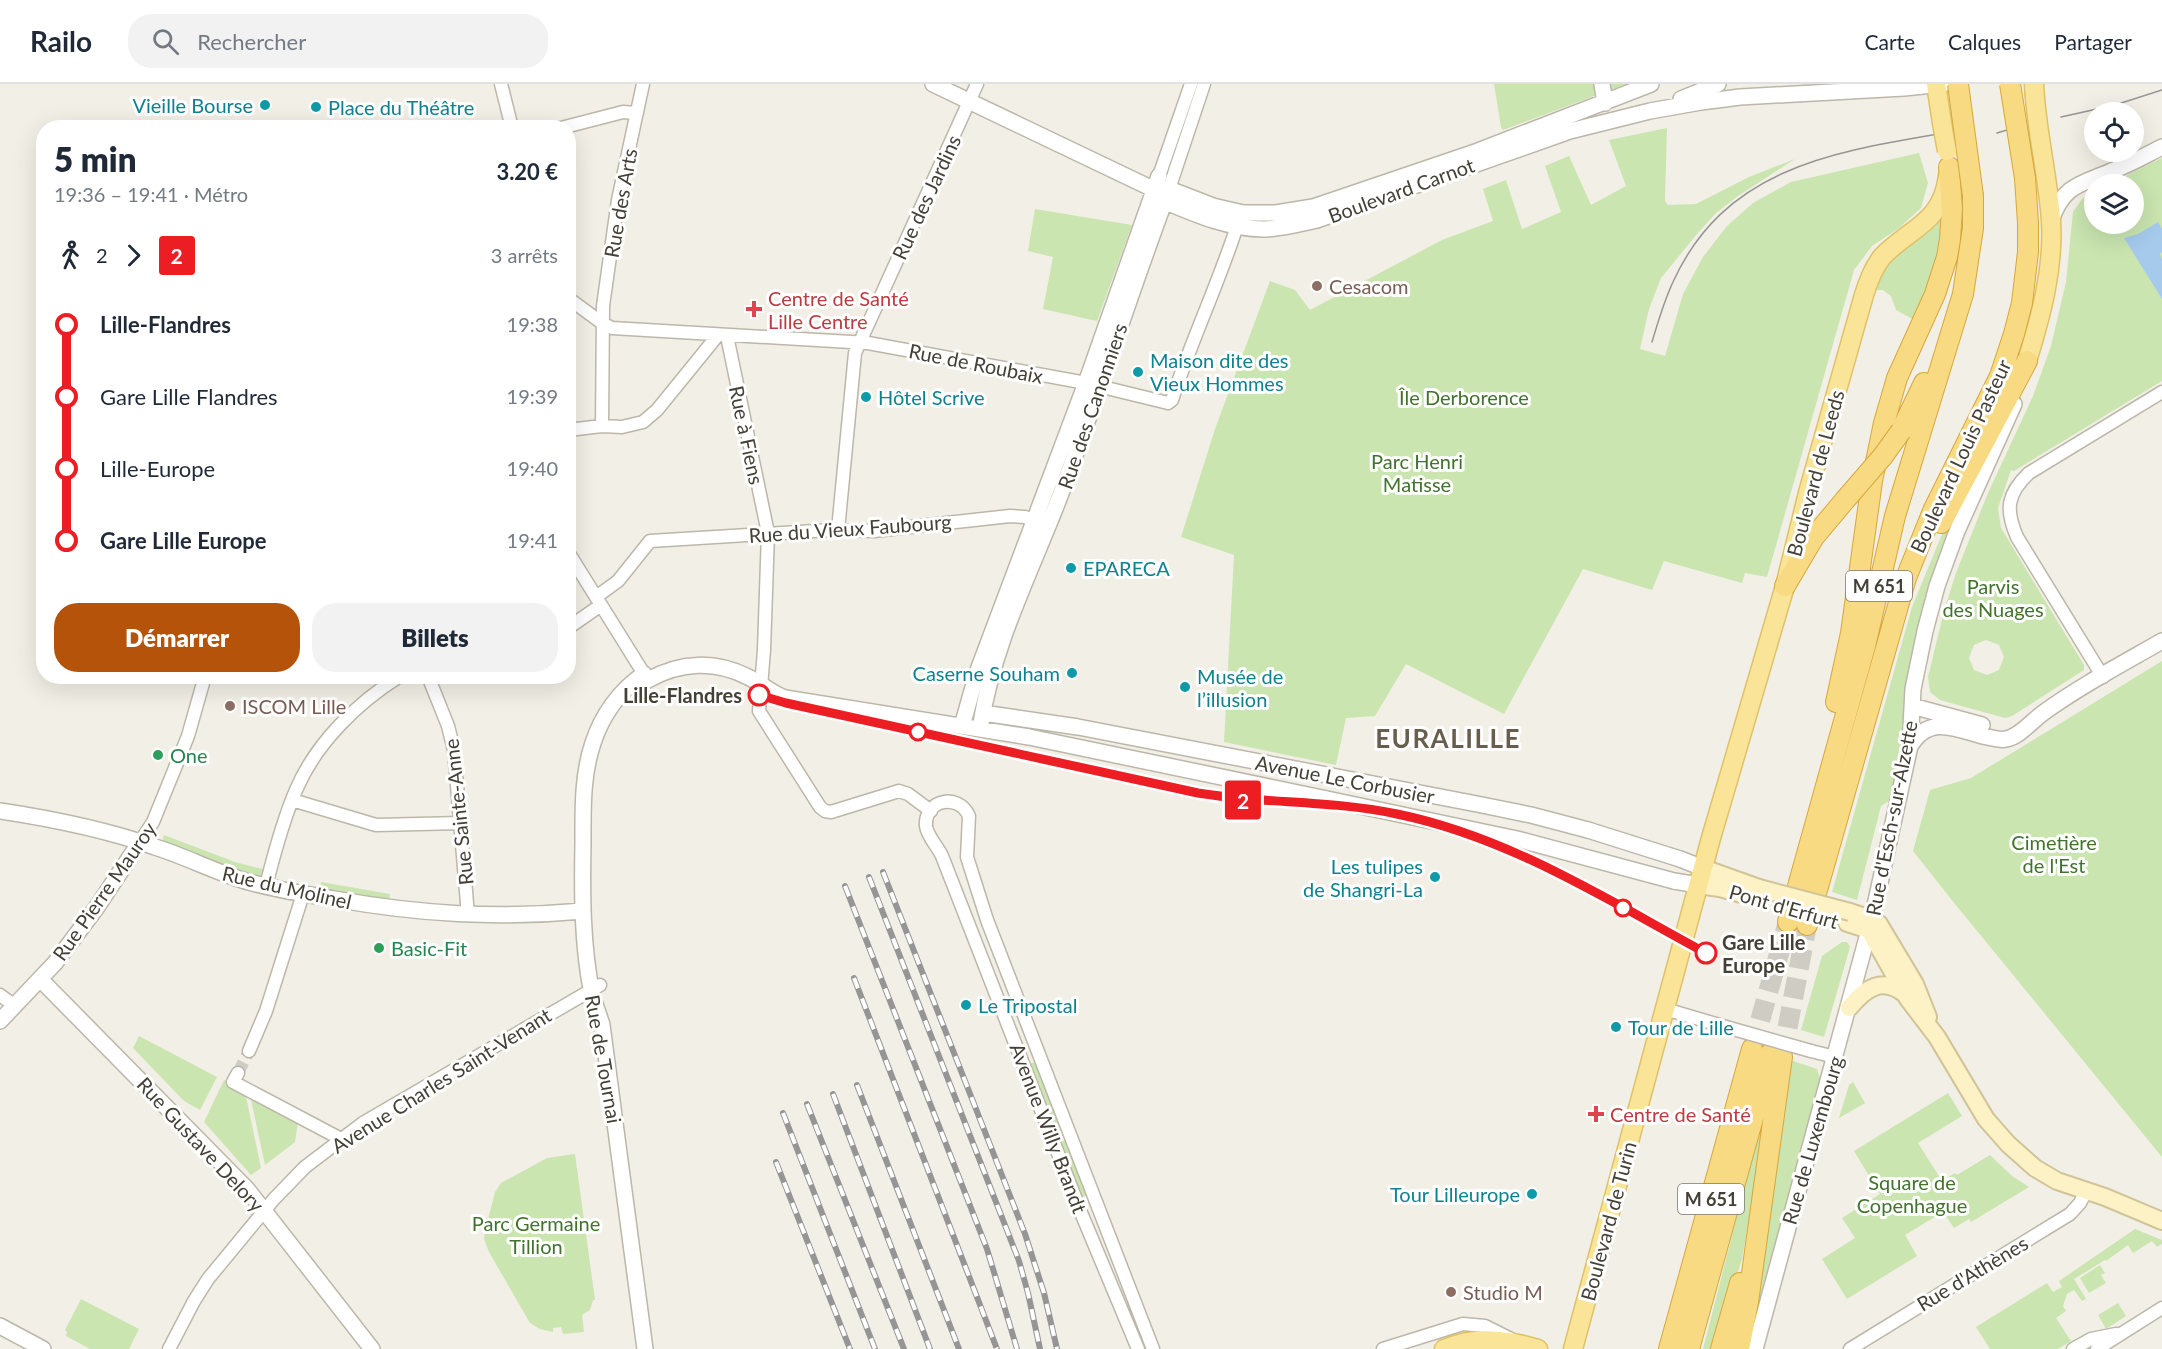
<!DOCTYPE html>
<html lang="fr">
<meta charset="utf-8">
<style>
body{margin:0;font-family:Lato,sans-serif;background:#f2f2f3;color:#1f2937;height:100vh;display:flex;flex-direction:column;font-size:22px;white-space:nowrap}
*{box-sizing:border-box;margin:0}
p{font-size:20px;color:#747a83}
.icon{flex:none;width:33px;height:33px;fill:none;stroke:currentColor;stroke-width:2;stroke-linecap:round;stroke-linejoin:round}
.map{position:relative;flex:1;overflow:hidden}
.side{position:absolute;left:36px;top:36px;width:540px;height:564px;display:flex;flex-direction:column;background:#fff;border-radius:24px;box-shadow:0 6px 24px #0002}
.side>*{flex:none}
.badge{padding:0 12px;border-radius:4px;font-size:21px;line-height:39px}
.tools{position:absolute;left:2084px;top:18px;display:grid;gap:12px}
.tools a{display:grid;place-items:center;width:60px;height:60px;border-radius:50%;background:#fff;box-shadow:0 6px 24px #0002;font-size:30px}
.map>.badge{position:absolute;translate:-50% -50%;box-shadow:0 0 0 3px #fff}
.legs{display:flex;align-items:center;gap:9px;height:66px;padding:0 18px;font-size:20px}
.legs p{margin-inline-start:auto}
.overview{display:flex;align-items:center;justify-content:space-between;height:102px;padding:0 18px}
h1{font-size:33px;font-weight:800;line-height:45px}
.action{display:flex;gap:12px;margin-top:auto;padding:12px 18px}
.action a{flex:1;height:69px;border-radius:24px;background:#b45309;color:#fff;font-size:24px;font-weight:800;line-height:69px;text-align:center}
.action a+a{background:#f2f2f3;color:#1f2937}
ul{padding:0 18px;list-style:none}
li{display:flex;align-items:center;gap:21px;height:72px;font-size:22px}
li i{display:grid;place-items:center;width:9px;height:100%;margin:0 8px;background:currentColor}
li i::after{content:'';width:15px;height:15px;margin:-8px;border:4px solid;border-radius:50%;background:#fff}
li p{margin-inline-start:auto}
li:first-child i{background:linear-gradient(#0000 50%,currentColor 0)}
li:last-child i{background:linear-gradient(currentColor 50%,#0000 0)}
header{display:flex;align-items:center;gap:36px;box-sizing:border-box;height:84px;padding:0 30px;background:#fff;border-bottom:2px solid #e0e1e3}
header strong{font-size:28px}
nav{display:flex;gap:33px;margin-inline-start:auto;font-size:21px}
.search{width:420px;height:54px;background:#f2f2f3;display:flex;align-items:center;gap:15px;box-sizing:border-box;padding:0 21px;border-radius:24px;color:#747a83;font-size:22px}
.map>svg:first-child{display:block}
</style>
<header>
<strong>Railo</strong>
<div class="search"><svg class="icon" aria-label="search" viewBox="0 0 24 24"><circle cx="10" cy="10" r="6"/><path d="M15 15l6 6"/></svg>Rechercher</div>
<nav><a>Carte</a><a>Calques</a><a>Partager</a></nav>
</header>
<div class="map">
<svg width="2162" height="1265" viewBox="0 0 2162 1265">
<rect width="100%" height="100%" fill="#f2efe6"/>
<path fill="#cae5b0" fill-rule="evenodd" d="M1494,0H1626L1503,46L1501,43Z
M1667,44L1665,117L1668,121L1696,120L1749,93L1795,75L1738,112L1716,129L1697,150L1661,194L1649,225L1640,265L1665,272L1683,210L1703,173L1727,142L1753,119L1791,98L1919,69L1928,99L1921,124L1899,144L1872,162L1854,186L1767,493L1745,489L1742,499L1664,477L1652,506L1583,485L1504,630L1406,580L1375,632L1346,634L1336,681L1224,658L1234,471L1181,453L1215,345L1270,197L1295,206L1310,226L1442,156L1493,137L1483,105L1506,96L1522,145L1561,128L1545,82L1569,72L1591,121L1626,102L1609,56Z
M2162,74V297L2014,387L2011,386L1998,424L2001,444L2084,581V586L2012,632L2005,634L1940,616L1930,608L1928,593L1944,527L1956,489L1988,409L2033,312L2051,262L2066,198L2073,128L2082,115L2094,108V140H2133V100H2109ZM1986,556L1999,561L2004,573L1999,586L1987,591L1974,586L1969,574L1974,561Z
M1035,125L1132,141L1097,237L1043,225L1053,173L1028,167Z
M1944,128C1942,166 1931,202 1916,237L1896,226L1891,212L1883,206H1873C1878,194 1883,184 1892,174C1910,156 1930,152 1944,128Z
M1967,398L1930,508L1910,579L1902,667L1894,714L1881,722L1857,816L1832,808L1912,523L1945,443Z
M2162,577V1073L1955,820L1913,767L1930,706L1971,694Z
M164,751L235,778L266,786L265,790L259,793L162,759Z
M321,798L390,810L389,818L319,807Z
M1842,858H1847L1850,863L1824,953L1801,946L1822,872Z
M139,952L217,993L200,1026L184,1017L133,964Z
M1787,975L1817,985L1820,994L1819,1014L1748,1265Z
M1035,978L1088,1111L1081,1114L1029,980Z
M1775,984L1742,1175L1715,1265H1703Z
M224,996L245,1008L261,1084L251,1091L204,1038Z
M1853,998L1865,1019L1839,1034L1849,1001Z
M1948,1009L1962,1032L1918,1059L1942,1097L1955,1089L1957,1091L1990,1071L2012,1092L2029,1103L1971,1138L1969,1135L1954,1144L1943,1128L1905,1151L1917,1172L1847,1215L1822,1175L1855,1154L1842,1134L1880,1110L1854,1067Z
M250,1011L298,1038L295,1058L265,1081Z
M575,1070L595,1216H593L590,1226L582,1231L584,1248L563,1250L561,1243L553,1244V1248L540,1245L530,1239L489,1168L484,1155L485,1147L495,1108L501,1099L547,1074Z
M2135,1145L2162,1156V1160L2157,1163L2152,1157L2133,1169L2128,1161L2106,1177L2105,1176L2074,1195L2086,1215L2082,1217L2074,1206L2067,1210L2063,1222L2066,1227L2056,1234L2071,1257L2058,1265H1990L1976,1243L2047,1199L2053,1208L2062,1203L2059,1197Z
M2100,1181L2105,1189L2101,1191L2106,1199L2089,1209L2080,1194Z
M81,1215L139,1245L129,1265H90L66,1252L67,1248L65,1246Z
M2118,1219L2126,1232L2106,1245L2098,1231Z"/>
<path fill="#a5caec" d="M2158,138L2162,145V168L2160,170L2162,176V215L2124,154L2138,150Z"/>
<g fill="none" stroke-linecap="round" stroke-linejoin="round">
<path stroke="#cfccc3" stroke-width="12" stroke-dasharray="12 6" stroke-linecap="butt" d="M238,989L249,967"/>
<path stroke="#cfccc3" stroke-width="20" stroke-dasharray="20 10" stroke-linecap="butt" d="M1752,965L1788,838
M1782,973L1807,841"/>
<g stroke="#bdb7a9" stroke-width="15">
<path id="minor" d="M501,0L512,44
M561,44L623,28L637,29
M1159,92L1191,0
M1169,105L1204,0
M568,214L602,239L612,244L868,259L1086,299L1168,319L1172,316C1191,257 1218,201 1237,142
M727,252L768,449L764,566L759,627L820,723L825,727L831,728L899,707L908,710L931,727
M602,342L603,222L618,116L643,0
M568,346L602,342L622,343L643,338L657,326L718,251
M838,446L855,269L977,0
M568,468L644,590
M596,513L618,497L650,457L832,446L874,447L1010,432L1025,433L1042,439
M568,544L601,521
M428,592L448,642L454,666L468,831
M2103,593L2017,453C2005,425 2007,410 2029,389L2162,308
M292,716L376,741L461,739
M140,758L153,738L188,652L205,592
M266,802C274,770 283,736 296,706C316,659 357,619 400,592
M0,911L15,922
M1665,925L1726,943
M249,967L266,927L303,810
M1811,967L1835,973
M238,989L233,998L341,1055
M169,1265L194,1217L208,1195L274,1115L305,1083L363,1039L600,901
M1138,1265L1082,1131L942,772C938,763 927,752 926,742C924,716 958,708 969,732L967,773L987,836L1153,1265
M1383,1265L1463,1240L1485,1242L1511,1255
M1850,1265L2070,1130L2080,1119L2086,1107
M2073,1265L2091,1255L2116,1250
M2097,1265L2162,1224"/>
</g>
<g stroke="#bdb7a9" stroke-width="18">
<path id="tertiary" d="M933,0L1155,106L1169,105L1213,122L1243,129H1276L1313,123L1478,67L1651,0
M1602,0L1605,19
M1681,15L1718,0
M1155,106L1159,115C1192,129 1230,146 1266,145C1283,144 1300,140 1317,136L1570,47L1650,27L1701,18L1740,13L1904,4L1943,0
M2051,137C2063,100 2082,100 2114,86C2131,80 2146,71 2162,63
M1912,622L1982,641
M983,629L1078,643L1482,721L1531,731L1588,746
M981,639C994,558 1031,488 1060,412C1098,312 1130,209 1168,108
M962,642L977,589L1086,299L1159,92
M1910,662C1929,631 1954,644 1983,652C1990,653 1999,657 2006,655C2019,653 2032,637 2043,629C2080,602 2122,580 2162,557
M0,727C53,735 104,745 155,763C187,773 217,789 249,798C277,806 305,810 334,815C420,830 496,835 583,827
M1680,775L1703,784
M1674,797L1698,801
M40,895L247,1105L372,1265
M0,937L55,879L97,823L140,758
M0,1242L43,1265
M645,1265L602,941C599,931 595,921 592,910C582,861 582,809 583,759C583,726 582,691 593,659C602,631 620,606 644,590L648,596C680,578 715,576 748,593C761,599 771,609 785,614L1029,653L1327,715
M1755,1265L1872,835L1910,662L1913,605L1925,547L1937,502L1957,447L2014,320"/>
</g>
<g stroke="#d0c498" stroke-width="20">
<path id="secondary" d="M1703,784L1759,804
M1698,801L1720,804L1756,814
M1850,828L1872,835L1879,840L1915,900L1928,933
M1847,839L1869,846L1908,915L1937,953L1986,1035L2008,1060L2035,1084L2057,1097L2105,1113L2162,1137
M1849,924C1865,905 1882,891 1906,911"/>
</g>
<g stroke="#dec268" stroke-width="21">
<path id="primary" d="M1936,0L1942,39
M2027,277C2041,232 2054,184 2051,137C2048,91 2036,46 2034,0
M1444,1265C1476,1252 1505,1255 1538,1265
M1573,1265L1711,754L1785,502L1809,405L1864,211C1868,198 1873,184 1882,173C1909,144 1942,140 1948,92"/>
</g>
<g stroke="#d6a73c" stroke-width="22">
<path id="trunk" d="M1901,347L1924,299
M1941,439L2027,277
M1785,502L1814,453L1845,416
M1836,618L1851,549L1872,397L1884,339L1897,294L1935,210L1947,173L1950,155L1952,125L1949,83
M1788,838L1865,562L1895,432L1963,210L1973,144V112
M1807,841L1906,494L1933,427L2000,292L2014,250L2022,219L2028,168V139L2025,94
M1669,1265L1752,965
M1689,1265L1771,969
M1721,1265L1740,1199
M1739,1265L1748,1218L1782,973"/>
</g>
<use href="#minor" stroke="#fff" stroke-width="12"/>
<use href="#tertiary" stroke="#fff" stroke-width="15"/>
<use href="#secondary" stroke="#fcf2c6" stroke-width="16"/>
<use href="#primary" stroke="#f9e498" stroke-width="18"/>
<use href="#trunk" stroke="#f8da82" stroke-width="20"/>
<path stroke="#959595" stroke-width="1.5" d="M2061,33L2115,21L2162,6
M1997,49L2007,46
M1652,258C1658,238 1664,217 1673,198C1727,79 1842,67 1956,47"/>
<g stroke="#959595" stroke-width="6">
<path id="rail" d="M883,788L1025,1150L1044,1209L1057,1265
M869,793L1019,1177L1028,1209L1040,1265
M845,802L987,1165L1017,1265
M854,894L997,1265
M857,1001L959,1265
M833,1010L930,1265
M807,1020L904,1265
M783,1029L875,1265
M776,1078L850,1265"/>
</g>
<use href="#rail" stroke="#fff" stroke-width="4" stroke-dasharray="11" stroke-linecap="butt"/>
<g stroke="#bdb7a9" stroke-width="15" stroke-linecap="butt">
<path id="minor-bridge" d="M1726,943L1811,967"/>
</g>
<g stroke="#bdb7a9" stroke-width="18" stroke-linecap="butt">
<path id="tertiary-bridge" d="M1327,715L1517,755L1674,797
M1588,746L1680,775"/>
</g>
<g stroke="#d0c498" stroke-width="20" stroke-linecap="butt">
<path id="secondary-bridge" d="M1759,804L1850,828"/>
</g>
<g stroke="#dec268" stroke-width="21" stroke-linecap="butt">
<path id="primary-bridge" d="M1942,39L1947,67"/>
</g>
<g stroke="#d6a73c" stroke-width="22" stroke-linecap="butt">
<path id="trunk-bridge" d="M1958,0L1973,112
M2010,0L2025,94
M1845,416L1883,372L1901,347"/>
</g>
<use href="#minor-bridge" stroke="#fff" stroke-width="12"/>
<use href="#tertiary-bridge" stroke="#fff" stroke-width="15"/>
<use href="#secondary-bridge" stroke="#fcf2c6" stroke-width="16"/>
<use href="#primary-bridge" stroke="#f9e498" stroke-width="18"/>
<use href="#trunk-bridge" stroke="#f8da82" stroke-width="20"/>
</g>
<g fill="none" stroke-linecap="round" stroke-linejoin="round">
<g stroke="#fff" stroke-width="14">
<path id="line-1" d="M759,611L786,619L1198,709C1264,720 1331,716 1397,730C1509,753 1606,815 1706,869"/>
</g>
<use href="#line-1" stroke="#ed1d24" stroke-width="9"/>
</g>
<g fill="#0f9aa8" stroke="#fff" stroke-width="2">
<circle cx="265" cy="21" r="6"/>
<circle cx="316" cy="23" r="6"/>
<circle cx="1138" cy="288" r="6"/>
<circle cx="866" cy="313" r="6"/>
<circle cx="1071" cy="484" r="6"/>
<circle cx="1072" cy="589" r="6"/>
<circle cx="1185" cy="603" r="6"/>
<circle cx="1435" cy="793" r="6"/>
<circle cx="966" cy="921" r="6"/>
<circle cx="1616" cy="943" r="6"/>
<circle cx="1532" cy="1110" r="6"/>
</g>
<g fill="#8d6e63" stroke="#fff" stroke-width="2">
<circle cx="1317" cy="202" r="6"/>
<circle cx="230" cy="622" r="6"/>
<circle cx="1451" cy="1208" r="6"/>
</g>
<g fill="#e0444e" stroke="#fff" stroke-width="2">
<path d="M751 216h6v6h6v6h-6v6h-6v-6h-6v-6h6z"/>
<path d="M1593 1021h6v6h6v6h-6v6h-6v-6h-6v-6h6z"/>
</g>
<g fill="#fff" stroke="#ed1d24" stroke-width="3">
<circle cx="759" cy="611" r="10"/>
<circle cx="918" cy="648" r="8"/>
<circle cx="1623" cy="824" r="8"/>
<circle cx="1706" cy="869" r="10"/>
</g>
<g fill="#2e9e5b" stroke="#fff" stroke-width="2">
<circle cx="158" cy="671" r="6"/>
<circle cx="379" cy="864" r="6"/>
</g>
<g text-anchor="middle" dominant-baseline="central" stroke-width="6" stroke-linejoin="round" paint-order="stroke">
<g fill="#fff" stroke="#7c7972" stroke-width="1.5">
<rect x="1846" y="487" width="66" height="30" rx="4.5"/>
<rect x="1678" y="1100" width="66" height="30" rx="4.5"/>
</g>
<g font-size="18" font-weight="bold" fill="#444036">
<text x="1879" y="502">M 651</text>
<text x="1711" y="1115">M 651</text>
</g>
<g font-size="20" fill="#0d838f" stroke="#fff" text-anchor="start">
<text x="253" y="21" text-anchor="end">Vieille Bourse</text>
<text x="328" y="23">Place du Théâtre</text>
<text x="1150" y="276">Maison dite des<tspan x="1150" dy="23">Vieux Hommes</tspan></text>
<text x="878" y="313">Hôtel Scrive</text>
<text x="1083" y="484">EPARECA</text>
<text x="1060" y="589" text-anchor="end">Caserne Souham</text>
<text x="1197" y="592">Musée de<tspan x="1197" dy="23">l’illusion</tspan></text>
<text x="1423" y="782" text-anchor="end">Les tulipes<tspan x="1423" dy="23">de Shangri-La</tspan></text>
<text x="978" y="921">Le Tripostal</text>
<text x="1628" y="943">Tour de Lille</text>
<text x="1520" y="1110" text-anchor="end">Tour Lilleurope</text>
</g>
<g font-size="20" fill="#444036" stroke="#fff">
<text transform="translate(1401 106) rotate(-20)">Boulevard Carnot</text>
<text transform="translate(926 113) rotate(-65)">Rue des Jardins</text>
<text transform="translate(620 119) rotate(-80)">Rue des Arts</text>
<text transform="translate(976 279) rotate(11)">Rue de Roubaix</text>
<text transform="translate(1092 322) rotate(-71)">Rue des Canonniers</text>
<text transform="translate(747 351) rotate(78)">Rue à Fiens</text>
<text transform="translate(1960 372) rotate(-65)">Boulevard Louis Pasteur</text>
<text transform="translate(1815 389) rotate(-75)">Boulevard de Leeds</text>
<text transform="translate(850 444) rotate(-4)">Rue du Vieux Faubourg</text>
<text transform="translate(1345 695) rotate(11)">Avenue Le Corbusier</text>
<text transform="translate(458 728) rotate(-96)">Rue Sainte-Anne</text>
<text transform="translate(1891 734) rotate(-79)">Rue d'Esch-sur-Alzette</text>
<text transform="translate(287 803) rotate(13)">Rue du Molinel</text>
<text transform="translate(104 807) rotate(-55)">Rue Pierre Mauroy</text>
<text transform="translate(1784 822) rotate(16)">Pont d'Erfurt</text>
<text transform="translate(604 975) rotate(80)">Rue de Tournai</text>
<text transform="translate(441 996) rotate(-32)">Avenue Charles Saint-Venant</text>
<text transform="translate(1049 1044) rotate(69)">Avenue Willy Brandt</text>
<text transform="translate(1812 1056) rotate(-74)">Rue de Luxembourg</text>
<text transform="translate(201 1060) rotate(47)">Rue Gustave Delory</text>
<text transform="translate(1608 1137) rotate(-75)">Boulevard de Turin</text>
<text transform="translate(1972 1189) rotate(-31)">Rue d'Athènes</text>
</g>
<g font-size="20" fill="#785e54" stroke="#fff" text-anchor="start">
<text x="1329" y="202">Cesacom</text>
<text x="242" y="622">ISCOM Lille</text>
<text x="1463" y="1208">Studio M</text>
</g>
<g font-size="20" fill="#be3a42" stroke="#fff" text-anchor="start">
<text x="768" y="214">Centre de Santé<tspan x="768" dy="23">Lille Centre</tspan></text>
<text x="1610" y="1030">Centre de Santé</text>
</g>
<g font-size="20" fill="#42732c" stroke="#fff">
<text x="1464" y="313">Île Derborence</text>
<text x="1417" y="377">Parc Henri<tspan x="1417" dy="23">Matisse</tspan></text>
<text x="1993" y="502">Parvis<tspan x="1993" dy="23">des Nuages</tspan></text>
<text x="2054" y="758">Cimetière<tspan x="2054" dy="23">de l'Est</tspan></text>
<text x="1912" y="1098">Square de<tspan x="1912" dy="23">Copenhague</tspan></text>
<text x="536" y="1139">Parc Germaine<tspan x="536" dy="23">Tillion</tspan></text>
</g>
<g font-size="20" font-weight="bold" fill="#444036" stroke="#fff" text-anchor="end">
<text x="742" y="611">Lille-Flandres</text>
<text x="1722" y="858" text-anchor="start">Gare Lille<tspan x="1722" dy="23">Europe</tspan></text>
</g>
<g font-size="20" fill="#27864d" stroke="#fff" text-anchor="start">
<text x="170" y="671">One</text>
<text x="391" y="864">Basic-Fit</text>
</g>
<g font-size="26" font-weight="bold" letter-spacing="1.5" fill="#675e4d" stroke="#fff">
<text x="1448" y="654">EURALILLE</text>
</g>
</g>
</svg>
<div class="tools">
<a><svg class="icon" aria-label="locate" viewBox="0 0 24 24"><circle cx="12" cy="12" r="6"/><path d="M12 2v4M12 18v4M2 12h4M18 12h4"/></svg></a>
<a><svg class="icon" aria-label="layers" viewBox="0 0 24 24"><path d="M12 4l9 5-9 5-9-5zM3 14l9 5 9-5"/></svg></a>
</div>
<b class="badge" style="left:1243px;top:716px;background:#ed1d24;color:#fff">2</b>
<section class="side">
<div class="overview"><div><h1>5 min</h1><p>19:36 – 19:41 · Métro</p></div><b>3.20 €</b></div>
<div class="legs"><svg class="icon" aria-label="walk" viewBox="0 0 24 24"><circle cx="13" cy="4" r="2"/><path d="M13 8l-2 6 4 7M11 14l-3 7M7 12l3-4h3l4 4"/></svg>2<svg class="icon" aria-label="forward" viewBox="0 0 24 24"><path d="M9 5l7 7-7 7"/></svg><b class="badge" style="background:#ed1d24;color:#fff">2</b><p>3 arrêts</p></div>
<ul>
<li><i style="color:#ed1d24"></i><b>Lille-Flandres</b><p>19:38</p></li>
<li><i style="color:#ed1d24"></i><span>Gare Lille Flandres</span><p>19:39</p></li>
<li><i style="color:#ed1d24"></i><span>Lille-Europe</span><p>19:40</p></li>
<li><i style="color:#ed1d24"></i><b>Gare Lille Europe</b><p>19:41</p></li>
</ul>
<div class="action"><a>Démarrer</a><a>Billets</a></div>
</section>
</div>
